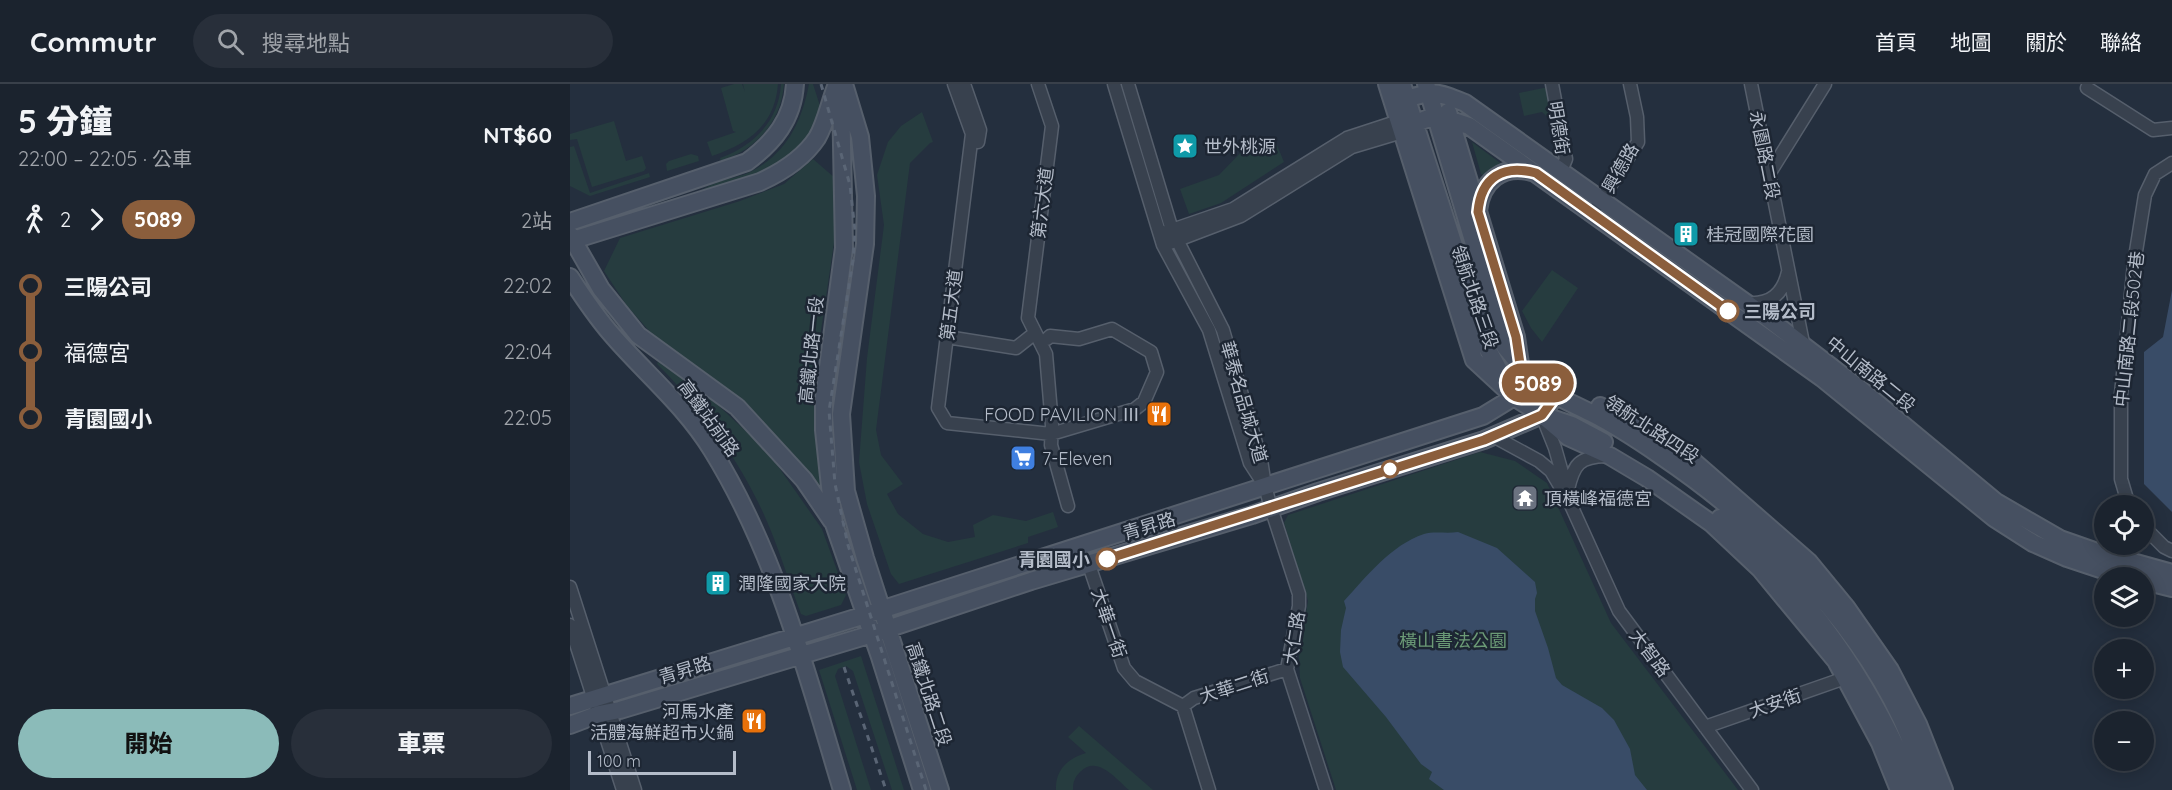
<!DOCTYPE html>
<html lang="zh-TW">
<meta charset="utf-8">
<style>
body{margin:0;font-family:Quicksand,"Noto Sans TC",sans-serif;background:#282f3a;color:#f1f3f6;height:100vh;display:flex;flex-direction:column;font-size:22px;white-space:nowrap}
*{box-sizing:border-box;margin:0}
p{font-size:20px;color:#a0a4aa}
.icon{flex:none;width:33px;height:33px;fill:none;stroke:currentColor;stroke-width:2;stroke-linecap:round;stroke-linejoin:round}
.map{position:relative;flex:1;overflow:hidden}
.sheet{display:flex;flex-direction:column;background:#1b232e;width:570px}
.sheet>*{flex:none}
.badge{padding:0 12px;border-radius:20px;font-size:21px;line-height:39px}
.controls{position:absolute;left:1524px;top:411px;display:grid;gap:12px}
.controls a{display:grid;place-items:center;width:60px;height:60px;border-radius:50%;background:#1b232e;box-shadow:0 3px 15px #0003,0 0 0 2px #39404a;font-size:30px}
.scale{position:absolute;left:18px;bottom:15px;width:148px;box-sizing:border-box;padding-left:6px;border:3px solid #b4bcc9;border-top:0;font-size:16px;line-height:21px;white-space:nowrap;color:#b4bcc9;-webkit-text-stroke:4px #1d2633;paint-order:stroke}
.map>.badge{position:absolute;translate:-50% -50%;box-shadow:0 0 0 3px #fff}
.legs{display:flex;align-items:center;gap:9px;height:66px;padding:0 18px;font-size:20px}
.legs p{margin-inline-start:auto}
.headline{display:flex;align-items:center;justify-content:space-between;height:102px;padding:0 18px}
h1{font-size:33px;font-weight:800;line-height:45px}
.cta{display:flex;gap:12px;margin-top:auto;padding:12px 18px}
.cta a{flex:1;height:69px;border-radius:36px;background:#8bbbb9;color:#111;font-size:24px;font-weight:800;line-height:69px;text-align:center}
.cta a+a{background:#282f3a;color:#f1f3f6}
ul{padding:0 18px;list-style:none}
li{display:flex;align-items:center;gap:21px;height:66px;font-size:22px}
li i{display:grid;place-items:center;width:9px;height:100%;margin:0 8px;background:currentColor}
li i::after{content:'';width:15px;height:15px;margin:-8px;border:4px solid;border-radius:50%;background:#1b232e}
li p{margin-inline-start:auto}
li:first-child i{background:linear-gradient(#0000 50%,currentColor 0)}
li:last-child i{background:linear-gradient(currentColor 50%,#0000 0)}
header{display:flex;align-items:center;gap:36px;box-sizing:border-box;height:84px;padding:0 30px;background:#1b232e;border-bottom:2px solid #39404a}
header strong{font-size:28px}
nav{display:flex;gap:33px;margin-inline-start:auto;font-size:21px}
.search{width:420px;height:54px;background:#282f3a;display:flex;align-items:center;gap:15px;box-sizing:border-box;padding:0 21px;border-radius:33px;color:#a0a4aa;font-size:22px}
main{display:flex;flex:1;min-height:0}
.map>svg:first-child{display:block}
</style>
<header>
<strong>Commutr</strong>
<div class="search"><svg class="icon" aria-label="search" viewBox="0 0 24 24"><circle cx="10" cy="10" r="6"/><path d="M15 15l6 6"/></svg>搜尋地點</div>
<nav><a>首頁</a><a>地圖</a><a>關於</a><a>聯絡</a></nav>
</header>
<main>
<section class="sheet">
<div class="headline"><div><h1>5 分鐘</h1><p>22:00 – 22:05 · 公車</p></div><b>NT$60</b></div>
<div class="legs"><svg class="icon" aria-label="walk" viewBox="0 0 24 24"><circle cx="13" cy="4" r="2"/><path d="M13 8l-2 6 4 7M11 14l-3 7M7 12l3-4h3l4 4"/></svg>2<svg class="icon" aria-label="forward" viewBox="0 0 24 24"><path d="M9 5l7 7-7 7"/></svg><b class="badge" style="background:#8b5e3c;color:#fff">5089</b><p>2站</p></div>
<ul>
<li><i style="color:#8b5e3c"></i><b>三陽公司</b><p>22:02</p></li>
<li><i style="color:#8b5e3c"></i><span>福德宮</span><p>22:04</p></li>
<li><i style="color:#8b5e3c"></i><b>青園國小</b><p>22:05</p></li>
</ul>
<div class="cta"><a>開始</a><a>車票</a></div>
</section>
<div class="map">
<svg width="1602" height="706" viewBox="0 0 1602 706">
<rect width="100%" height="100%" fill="#242f3e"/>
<path fill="#263c3f" d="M164,0H172L175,8L173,0H208C205,42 177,60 142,72L137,58L166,48L163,47L151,4Z
M211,0H214C211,39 186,65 151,77L150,74C183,62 209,37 211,0Z
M239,0H243L251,25L242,46L230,62L197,88L125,110C132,106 139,101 146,99C158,94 171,93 182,87C217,69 232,37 239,0Z
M978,3L985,40L972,28L954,32L949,9Z
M352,28L363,58L360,59L340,79L306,346L311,371L333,400L317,410L328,430L353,450L378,458L405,453L403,441L423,431L456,437L483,428L488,443L458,453V459L329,500L321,490L297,420L289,378L297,274L314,141L307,91L318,58L331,42Z
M44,37L56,77L72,72L76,84L74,87L22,103L7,55L0,56V50Z
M703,58L707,61L714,78L651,119L619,130L610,105L649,91L678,61Z
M902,58L933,81L915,92L911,90Z
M4,62L20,109L79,89L80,93L20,112L0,102V63Z
M121,70L128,72L129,77L97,87L96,80L99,77Z
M243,75L265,94V152L244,294L251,405L223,371L182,331L91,260L57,222L34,187L50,154L170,117L214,100Z
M982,186L1008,204L972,258L961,244L952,227Z
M88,278L137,311L198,368L252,445L276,511L271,521L236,532L231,530C217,493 206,454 188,418C163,367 127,320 87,280Z
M910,368L945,377L977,399L1041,539L1168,706H766L730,594L729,572L738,517L714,439L718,431Z
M291,572L334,706H322L283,587L276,582L268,585L265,592L301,706H287L249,586Z
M509,642L583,706H559C546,695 527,670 510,688C504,694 503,699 503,706H486C485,686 498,674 516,669L498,653Z"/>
<path fill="#394c67" d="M1602,206V428L1574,400V268L1593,253Z
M888,448L927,464L965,498L967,509L965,515V527L978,564L986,594L992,601L1032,624L1044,636L1060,665L1065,691L1077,706H874L859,695L862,688L851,680L816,633L773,583L770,568L771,546L776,524L774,517C797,492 821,461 854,450C864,447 877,450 888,448Z"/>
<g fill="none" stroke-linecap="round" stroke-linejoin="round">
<g stroke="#565f6c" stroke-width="15">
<path id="street" d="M384,0L402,50L368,324L377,339L481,350L565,325L574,318L587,288L581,268L542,245L509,255L480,252L477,255
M394,0L410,46L408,58
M468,0L482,42L458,234L476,270L482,341L481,361L498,422
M544,0L593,161L639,246L680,379L693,399
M558,0L602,146L653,246L691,376L695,402L701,424L729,510V522L717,585L756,706
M982,0L996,75L991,87
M1181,0L1234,264
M1517,4L1583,46L1602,44
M1199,90L1255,0
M1028,121L1068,58L1067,33L1060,0
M596,148L663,125L777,54L829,37
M600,159L671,132L782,63L832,48
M1177,219C1200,221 1213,210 1218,188
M377,253L446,264L465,249
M973,334L985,364L997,406
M923,352L969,377L981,387L1000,419L1049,527L1182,706
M998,405C1004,380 1009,373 1036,372
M1559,422L1551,395V310L1564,180L1575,111L1585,90L1602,79
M1574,443L1594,463L1602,467
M519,481L554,584L565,597L613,622L639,706
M0,503L65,706
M0,541L53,706
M613,622L624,614L717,585
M1135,643L1275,594"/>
</g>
<g stroke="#565f6c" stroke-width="20">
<path id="secondary" d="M274,0L290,53L296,112L295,160L271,330L276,407L295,474L370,706
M817,0L904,276L944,313L972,331L998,353L1040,372L1077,394L1141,439L1190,485L1266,577L1310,659L1329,706
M832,0L917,264L936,299
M856,0L935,263C944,273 952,285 962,294C979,311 1000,318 1021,329C1045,341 1068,356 1091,372C1186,436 1281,529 1331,634C1342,657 1350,682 1360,706
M271,10L274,164L254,313V346L264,440L310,573L352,706
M836,15C864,6 868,8 895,19L1196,233L1285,301L1426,418L1490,455L1530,469L1602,489
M878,28L946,253L950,280
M832,48L844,40L866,31L899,42L1252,294L1424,434L1463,459L1497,474L1557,494
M908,127C911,97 933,80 962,88
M0,138L177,78C204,58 223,35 225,0
M0,151L31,205L68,251L167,323L234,396L262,437
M0,157L190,98C212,88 233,75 247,54C256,39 260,17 267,0
M0,193C13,213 27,234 43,252C76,290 115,322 142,366C206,469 237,590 272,706
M1030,322L1073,344L1122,376L1239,478L1276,523L1320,586L1348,640L1374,706
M981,334L1002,341L1034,358
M1150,434C1238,505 1303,602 1345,706
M1574,497L1602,504
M0,622L295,531L913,332L944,313L962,294
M0,641L29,630L50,626L302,550L461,497L682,431L748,408L914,356L972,331L985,312"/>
</g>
<use href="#street" stroke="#38414e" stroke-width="12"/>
<use href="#secondary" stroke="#465061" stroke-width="16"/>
<path stroke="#5a6575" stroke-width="3" stroke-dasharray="6 6" stroke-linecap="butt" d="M251,0L280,101L285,147L283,176L259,327L265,400L278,461L356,706
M274,583L316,706"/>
</g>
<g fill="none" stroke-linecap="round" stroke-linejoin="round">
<g stroke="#fff" stroke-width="14">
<path id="line-1" d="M537,475L914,356L972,331L986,312L962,294L950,280L946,253L908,128C911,93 933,80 966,89L1158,227"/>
</g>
<use href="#line-1" stroke="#8b5e3c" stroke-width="9"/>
</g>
<defs>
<g id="sight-square" transform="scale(1.35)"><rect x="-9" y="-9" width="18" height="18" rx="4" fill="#0f9aa8" stroke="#1d2633"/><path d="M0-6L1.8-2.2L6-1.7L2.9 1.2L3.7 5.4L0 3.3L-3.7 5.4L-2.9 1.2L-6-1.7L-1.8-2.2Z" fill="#fff"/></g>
<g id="building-square" transform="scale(1.35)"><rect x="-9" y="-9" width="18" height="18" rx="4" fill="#0f9aa8" stroke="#1d2633"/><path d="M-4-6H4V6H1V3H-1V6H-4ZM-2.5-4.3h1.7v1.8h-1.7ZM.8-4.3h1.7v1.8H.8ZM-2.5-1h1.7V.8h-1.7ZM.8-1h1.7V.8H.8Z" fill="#fff"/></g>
<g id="restaurant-square" transform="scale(1.35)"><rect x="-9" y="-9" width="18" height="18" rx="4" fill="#e8710a" stroke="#1d2633"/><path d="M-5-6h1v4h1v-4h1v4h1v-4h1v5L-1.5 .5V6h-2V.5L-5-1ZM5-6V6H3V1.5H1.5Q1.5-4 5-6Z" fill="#fff"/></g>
<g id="supermarket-square" transform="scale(1.35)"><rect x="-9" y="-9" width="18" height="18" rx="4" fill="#3f7fe0" stroke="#1d2633"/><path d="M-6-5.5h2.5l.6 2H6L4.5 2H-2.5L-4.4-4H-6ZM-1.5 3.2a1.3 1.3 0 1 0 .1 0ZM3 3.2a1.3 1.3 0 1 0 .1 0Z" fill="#fff"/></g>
<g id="temple-square" transform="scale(1.35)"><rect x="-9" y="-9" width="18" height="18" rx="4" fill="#6b7280" stroke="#1d2633"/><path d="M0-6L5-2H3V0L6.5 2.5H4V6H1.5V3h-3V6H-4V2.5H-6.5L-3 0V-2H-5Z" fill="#fff"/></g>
</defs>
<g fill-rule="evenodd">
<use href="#sight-square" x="615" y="62"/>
<use href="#building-square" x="1116" y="150"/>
<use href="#restaurant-square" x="589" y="330"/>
<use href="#supermarket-square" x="453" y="374"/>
<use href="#temple-square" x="955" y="414"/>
<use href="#building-square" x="148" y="499"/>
<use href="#restaurant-square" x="184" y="637"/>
</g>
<g fill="#fff" stroke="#8b5e3c" stroke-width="3">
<circle cx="1158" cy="227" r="10"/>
<circle cx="820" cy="385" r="8"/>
<circle cx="537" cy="475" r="10"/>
</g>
<g text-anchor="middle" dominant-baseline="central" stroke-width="5" stroke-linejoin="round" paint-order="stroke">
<g font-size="18" fill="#b4bcc9" stroke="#1d2633">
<text transform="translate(989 44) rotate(81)">明德街</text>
<text transform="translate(1195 71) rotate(79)">永園路二段</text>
<text transform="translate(1050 84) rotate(-60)">興德路</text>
<text transform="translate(472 119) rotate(-83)">第六大道</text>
<text transform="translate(905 213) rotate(71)">領航北路三段</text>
<text transform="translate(381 221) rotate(-83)">第五大道</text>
<text transform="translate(1559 245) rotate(-84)">中山南路二段502巷</text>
<text transform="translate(241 266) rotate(-84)">高鐵北路一段</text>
<text transform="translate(1301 290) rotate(39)">中山南路二段</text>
<text transform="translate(674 318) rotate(74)">華泰名品城大道</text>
<text transform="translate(139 334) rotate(54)">高鐵站前路</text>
<text transform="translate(1082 345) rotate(33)">領航北路四段</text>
<text transform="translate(579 442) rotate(-17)">青昇路</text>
<text transform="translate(539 539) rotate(71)">大華一街</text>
<text transform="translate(724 554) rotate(-81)">大仁路</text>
<text transform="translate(1080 569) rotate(53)">大智路</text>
<text transform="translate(115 586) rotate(-17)">青昇路</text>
<text transform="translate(664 602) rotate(-18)">大華二街</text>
<text transform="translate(359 610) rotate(72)">高鐵北路二段</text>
<text transform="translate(1205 619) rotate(-19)">大安街</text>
</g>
<g font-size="18" fill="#b4bcc9" stroke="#1d2633" text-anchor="start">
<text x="634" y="62">世外桃源</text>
<text x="1136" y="150">桂冠國際花園</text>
<text x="570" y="330" text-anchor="end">FOOD PAVILION Ⅲ</text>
<text x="472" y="374">7-Eleven</text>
<text x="974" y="414">頂橫峰福德宮</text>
<text x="168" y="499">潤隆國家大院</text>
<text x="164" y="627" text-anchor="end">河馬水產<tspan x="164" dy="21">活體海鮮超市火鍋</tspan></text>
</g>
<g font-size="18" font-weight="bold" fill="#b4bcc9" stroke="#1d2633" text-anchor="start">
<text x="1174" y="227">三陽公司</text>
<text x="520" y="475" text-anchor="end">青園國小</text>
</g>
<g font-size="18" fill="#6b9a76" stroke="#1d2633">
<text x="883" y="556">橫山書法公園</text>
</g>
</g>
</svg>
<div class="controls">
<a><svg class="icon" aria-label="locate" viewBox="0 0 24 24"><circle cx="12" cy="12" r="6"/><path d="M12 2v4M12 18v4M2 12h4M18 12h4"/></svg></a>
<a><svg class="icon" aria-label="layers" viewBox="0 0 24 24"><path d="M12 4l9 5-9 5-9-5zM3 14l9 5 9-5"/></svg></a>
<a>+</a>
<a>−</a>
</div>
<div class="scale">100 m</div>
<b class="badge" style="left:968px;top:299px;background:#8b5e3c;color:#fff">5089</b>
</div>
</main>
